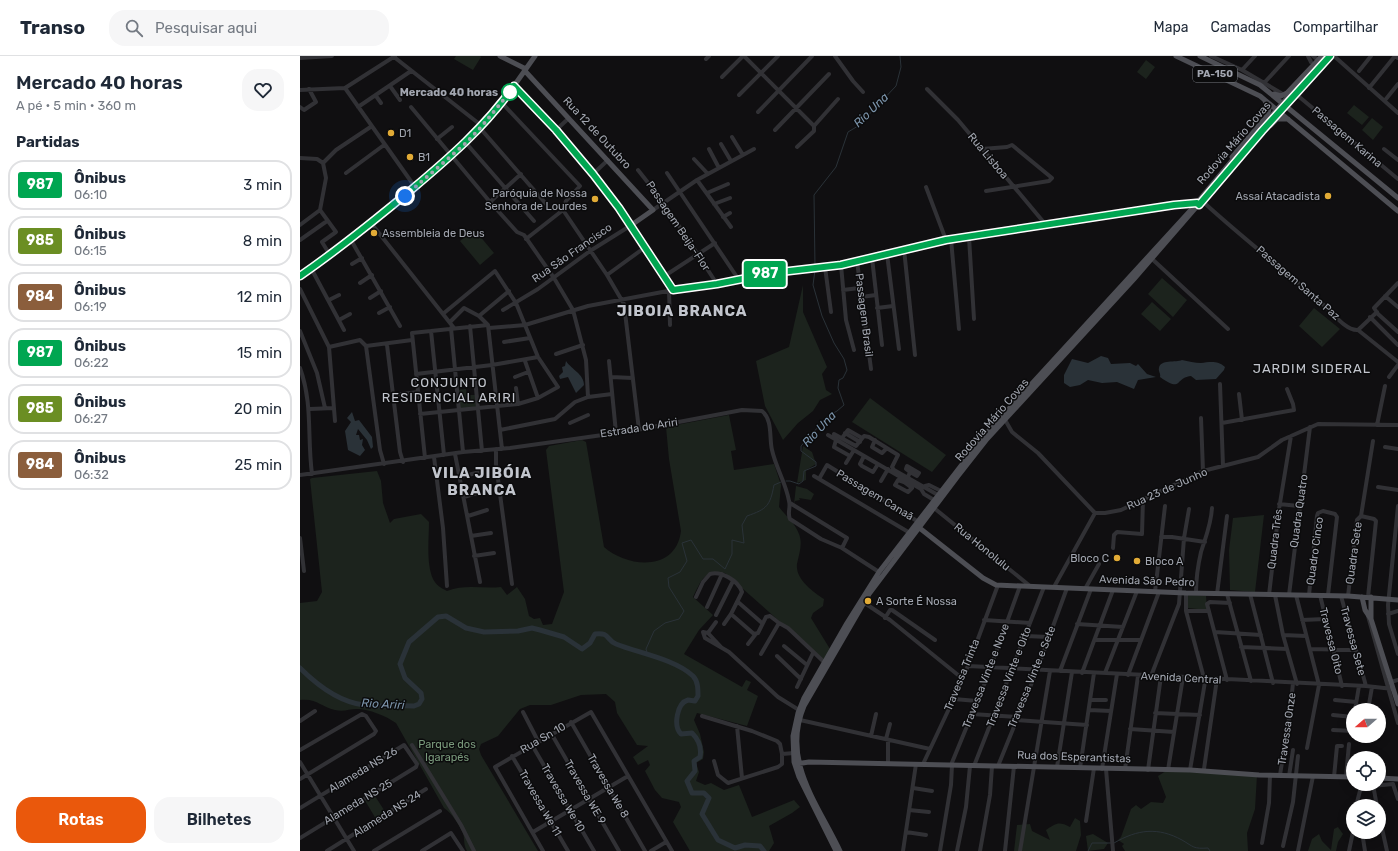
<!DOCTYPE html>
<html lang="pt">
<meta charset="utf-8">
<style>
body{margin:0;font-family:Rubik,sans-serif;background:#f6f6f7;color:#1f2937;height:100vh;display:flex;flex-direction:column;font-size:15px;white-space:nowrap}
*{box-sizing:border-box;margin:0}
p{font-size:13px;color:#747a83}
.icon{flex:none;width:22px;height:22px;fill:none;stroke:currentColor;stroke-width:2;stroke-linecap:round;stroke-linejoin:round}
.map{position:relative;flex:1;overflow:hidden}
.drawer{display:flex;flex-direction:column;background:#fff;width:300px}
.drawer>*{flex:none}
.badge{padding:0 8px;border-radius:3px;font-size:14px;line-height:26px}
.needle{width:26px;rotate:250deg}
.fabs{position:absolute;left:1046px;top:647px;display:grid;gap:8px}
.fabs a{display:grid;place-items:center;width:40px;height:40px;border-radius:50%;background:#fff;box-shadow:0 2px 10px #0003;font-size:20px}
.you{position:absolute;width:20px;height:20px;margin:-10px;border:3px solid #fff;border-radius:50%;background:#1a73e8;box-shadow:0 0 0 6px #1a73e833}
.map>.badge{position:absolute;translate:-50% -50%;box-shadow:0 0 0 2px #fff}
h2{padding:0 16px;font-size:15px;line-height:36px}
.round{display:grid;place-items:center;flex:none;width:42px;height:42px;border-radius:16px;background:#f6f6f7}
.headline{display:flex;align-items:center;justify-content:space-between;height:68px;padding:0 16px}
h1{font-size:19px;font-weight:600;line-height:30px}
.action{display:flex;gap:8px;margin-top:auto;padding:8px 16px}
.action a{flex:1;height:46px;border-radius:16px;background:#ea580c;color:#fff;font-size:16px;font-weight:600;line-height:46px;text-align:center}
.action a+a{background:#f6f6f7;color:#1f2937}
ul{padding:0;list-style:none}
li{display:flex;align-items:center;gap:12px;height:50px;margin:0 8px 6px;padding:0 8px;border:2px solid #e0e1e3;border-radius:16px}
li div{flex:1}
li b{display:block;font-size:15px}
li em{font-style:normal}
li .badge{min-width:44px;font-weight:700;text-align:center}
header{display:flex;align-items:center;gap:24px;box-sizing:border-box;height:56px;padding:0 20px;background:#fff;border-bottom:1px solid #e0e1e3}
header strong{font-size:19px}
nav{display:flex;gap:22px;margin-inline-start:auto;font-size:14px}
.search{width:280px;height:36px;background:#f6f6f7;display:flex;align-items:center;gap:10px;box-sizing:border-box;padding:0 14px;border-radius:16px;color:#747a83;font-size:15px}
main{display:flex;flex:1;min-height:0}
.map>svg:first-child{display:block}
</style>
<header>
<strong>Transo</strong>
<div class="search"><svg class="icon" aria-label="search" viewBox="0 0 24 24"><circle cx="10" cy="10" r="6"/><path d="M15 15l6 6"/></svg>Pesquisar aqui</div>
<nav><a>Mapa</a><a>Camadas</a><a>Compartilhar</a></nav>
</header>
<main>
<section class="drawer">
<div class="headline"><div><h1>Mercado 40 horas</h1><p>A pé · 5 min · 360 m</p></div><a class="round"><svg class="icon" aria-label="heart" viewBox="0 0 24 24"><path d="M12 20l-8-8c-3-5 5-10 8-4 3-6 11-1 8 4z"/></svg></a></div>
<h2>Partidas</h2>
<ul>
<li><span class="badge" style="background:#00a651;color:#fff">987</span><div><b>Ônibus</b><p>06:10</p></div><em>3 min</em></li>
<li><span class="badge" style="background:#6b8e23;color:#fff">985</span><div><b>Ônibus</b><p>06:15</p></div><em>8 min</em></li>
<li><span class="badge" style="background:#8b5e3c;color:#fff">984</span><div><b>Ônibus</b><p>06:19</p></div><em>12 min</em></li>
<li><span class="badge" style="background:#00a651;color:#fff">987</span><div><b>Ônibus</b><p>06:22</p></div><em>15 min</em></li>
<li><span class="badge" style="background:#6b8e23;color:#fff">985</span><div><b>Ônibus</b><p>06:27</p></div><em>20 min</em></li>
<li><span class="badge" style="background:#8b5e3c;color:#fff">984</span><div><b>Ônibus</b><p>06:32</p></div><em>25 min</em></li>
</ul>
<div class="action"><a>Rotas</a><a>Bilhetes</a></div>
</section>
<div class="map">
<svg width="1098" height="795" viewBox="0 0 1098 795">
<rect width="100%" height="100%" fill="#100f11"/>
<path fill="#1c231d" d="M156,0H180L181,1L173,14L154,3Z
M846,4L855,11L846,23L837,16Z
M1054,49L1069,61L1062,69L1047,57Z
M1072,62L1083,71L1073,84L1062,74Z
M174,173L194,197L180,209L160,185Z
M862,222L887,244L873,261L848,238Z
M503,229V256L527,311L522,318L526,334L532,338L520,344L513,355L498,367L483,384L465,350L456,305L489,291Z
M852,246L871,263L860,275L841,258Z
M1014,252L1040,273L1022,291L999,270Z
M166,333L167,339H175L176,351L159,354L157,334Z
M570,342L646,399L632,416L552,366Z
M429,359L436,394L431,395L434,414L474,408L481,429L479,451C486,460 495,467 499,478C503,488 499,498 497,508C495,523 513,536 524,543L523,550L513,557L511,562L530,593L523,604L425,517C403,515 402,523 393,541L413,559L399,574L384,598L442,631L446,624L451,626L447,634L458,640L447,670L397,657L394,664L400,678L404,696L403,703L396,707L399,716L396,725L405,729L411,727L424,734L439,729L452,761L494,744L500,751L492,757L469,770L474,787L469,795H390L373,766L381,751L379,746L362,742L355,734L345,715L350,709L348,704L338,709L333,701L348,690L337,689L317,657L315,646L306,638L281,639L251,649H230L220,653L198,680L181,688L179,693L181,699L238,795H167C163,788 165,784 163,777C159,769 152,757 144,752L96,667C86,660 69,653 57,653C49,653 44,656 35,654C21,651 17,642 0,644V547L17,545L22,536L10,423L12,422L77,415L81,425L83,447L90,467L94,463L121,458L129,466C129,483 126,507 133,523C136,529 141,532 147,535C165,528 182,533 201,531L207,539L217,531L225,543L229,560L234,563L240,562L243,569L252,568L264,536L246,394L249,390L282,384L286,386L304,491C328,512 376,516 381,475L369,403L366,371Z
M503,390L512,396L516,408L506,414V424L497,427Z
M496,430L507,433L514,438L511,444L499,442L500,444L495,445L494,448Z
M964,459L955,536L930,534L929,494L933,462Z
M887,539L906,540L907,554L888,552Z
M866,715L957,719L955,753L947,777L948,795H825L822,790L824,788L818,784L821,781L831,753L836,749L841,753L851,746L863,747L866,741L858,720Z
M73,737L86,757L76,763L64,743Z
M775,762L780,765L781,779L776,795H714L717,769L730,768L732,775L750,784L746,774C756,767 759,765 770,771Z
M1038,771L1043,778L1038,786L1036,795H1008L1012,783L1019,778L1022,785L1031,794L1034,773Z
M793,778L808,787L804,793L788,795L786,780Z"/>
<path fill="#2a3238" d="M801,300L808,302L811,308L830,307L836,310L838,308L847,318L856,321L838,324L834,333L817,326L802,327L788,324L780,329L770,331L764,327V319L772,303L788,307Z
M882,304C888,305 895,307 901,307C909,306 918,304 925,311L924,314L916,323L896,324L891,320C874,322 883,337 860,321C861,317 858,316 859,312C860,303 876,307 882,304Z
M266,305C272,314 284,318 284,329L276,337L268,321L260,323L259,320L263,316L262,311L265,310Z
M52,356L55,365L59,364L72,381L73,391L71,393L67,384L58,373L56,379H59L60,384L63,383L62,389L65,394L60,400L48,394L45,375L51,366L47,362Z"/>
<g fill="none" stroke-linecap="round" stroke-linejoin="round">
<path stroke="#2a3238" stroke-width="1" d="M515,211L514,139L536,111L548,76L558,70L596,30L601,11L600,0
M486,425H490L499,428L503,425L504,415L516,410V406L501,395V390L528,360L537,355L544,349L538,332L539,324L543,322L547,314L544,303L534,287L522,260L513,229L515,214
M347,597L346,593L354,575L365,567L379,563L384,555L369,531L368,522L380,516L387,505L382,487L391,484L403,503H413L425,513L432,498V484L444,487L442,469L447,460C467,453 470,450 474,429L481,426
M814,787C838,773 858,771 882,784C894,791 893,793 908,792L910,795
M788,795L792,787H811"/>
<path stroke="#2a3238" stroke-width="5" d="M0,612C18,630 39,646 64,649C81,651 98,649 114,650L119,648L122,643L121,637L105,622L100,608L109,586L138,561L146,560L166,572L184,576L218,575L232,572L240,574L264,581L282,593L290,587L295,578C310,576 306,584 316,588C338,597 375,603 393,620C398,625 398,633 398,640L395,645L388,644C377,647 373,670 381,678L392,677C399,684 402,691 400,701L394,705L395,715L387,725L392,737H404L409,742L402,758L418,784L435,792L445,789L460,790L464,795"/>
<path stroke="#313135" stroke-width="4" d="M444,0L514,70
M535,0L553,25L563,36
M911,0L942,14L981,37
M1008,0L1011,6
M1013,0L1018,4
M1034,0L1098,57
M94,1L182,70
M0,2L32,0
M406,3L409,0
M942,14L955,0
M1059,15L1071,0
M422,21L443,0
M964,27L989,0
M90,30L100,44
M45,32L115,131
M1069,32L1095,0L1098,2
M627,33L658,64L746,169
M0,34L45,32L95,0
M439,39L478,0
M997,39L1098,123
M76,40L81,47
M1086,43L1098,28
M202,47L280,130L266,145L263,154L226,183
M0,51L4,54L16,46L9,33
M58,51L111,15
M111,51L190,146L217,176L224,179L254,222L273,254L286,304L288,341
M458,56L512,0
M180,72L247,149
M256,74L269,62
M475,74L529,18
M432,81L443,99
M137,83L152,71
M166,87L234,165
M421,88L431,105
M497,91L514,75V70L538,43
M409,93L419,112
M682,93L707,91L712,89L752,122L749,125L686,135
M1084,93L1098,104
M0,102L17,103L23,107
M394,103L408,118
M23,107L26,122L20,154L36,176L22,186L30,199
M23,107L36,94L72,70
M338,114L364,147L417,228
M46,117L84,89
M367,117L439,224
M293,118L308,104
M397,124L431,171
M626,131L646,184
M407,137L428,128
M900,143C941,181 986,215 1027,252C1035,260 1047,275 1058,274L1098,306
M190,146L221,118
M414,148L430,142
M263,154L307,219L324,248L339,374
M353,154L397,124L454,93
M423,161L430,157
M71,167L154,272
M0,169L20,154
M669,181L674,263
M651,183L659,273
M0,184L27,165
M51,184L100,270
M604,193L615,299
M587,198L599,293
M572,202L582,289
M851,202L928,273
M557,205L571,313
M52,208L62,202
M541,209L546,264L554,294
M525,211L531,256
M11,212L44,274
M307,219L344,192
M363,221L415,187
M60,227L72,219
M1098,227L1074,252L1078,258L1098,276
M0,233L29,291L35,365
M369,234L370,269
M543,234L559,232
M1085,240L1098,251
M561,241L576,239
M70,242L81,235
M29,244L39,239
M577,252L593,250
M203,254L238,233L290,195L330,170
M79,257L90,251
M179,260L209,235
M1070,261L1098,289
M39,264L50,258
M151,265L164,252L179,260L188,269L202,393
M170,270L182,395
M151,272L163,396
M189,272L225,269L288,250L373,234
M1058,274L1077,256
M0,275L17,317L25,352
M131,275L144,399
M204,286L230,282
M87,289L100,396L103,406
M66,290L80,394L84,408
M29,291L60,284L66,290L112,284
M256,298L283,289
M225,305L238,342
M309,305L316,377
M0,312C13,348 7,380 12,418
M116,318L192,309L238,301
M215,321L228,316
M311,321L333,322
M1089,321L1098,309
M920,328L923,410
M216,332L218,348
M939,338L942,364
M94,339L118,336
M10,353L34,352
M120,358L218,348L238,342L258,331L238,301L216,247L195,215L144,257
M704,362L712,376L738,397L795,457
M901,362L903,415
M270,367L288,359
M922,367L994,354L993,348L987,333
M1077,369L1085,330
M200,374L255,363L275,346L288,341L312,338
M545,377L560,386
M534,378L556,390L564,380L569,381L598,399L592,411L594,414L638,439
M528,379L621,433L624,438L634,444
M542,382L548,374L562,382
M536,384L534,391L550,400
M575,384L572,391L582,397L587,392
M1085,391L1098,393
M196,393V408L212,528
M155,398L180,526
M564,400L560,408L562,410L573,416L578,408
M134,401L143,472L147,530
M125,402L112,277L188,269
M546,407L554,394
M0,419L163,396L210,392L331,375L442,354L462,355C473,364 469,382 472,394C476,412 486,427 489,445C491,451 487,457 490,463L521,483L542,492L579,516
M514,420L610,477
M160,421L184,415
M608,421L610,416L617,420L619,417L607,410L606,413L610,416
M519,423L527,409L617,465
M581,425L588,413
M604,426L612,432L608,436L595,429L598,424L604,426L605,424
M625,430L629,429L641,435
M1078,431L1098,434
M164,441L177,437
M490,447L547,482L542,492
M979,448L999,450
M1098,450L1088,549L1089,568L1098,598
M634,452L730,530
M795,457H805L821,454L903,415L958,401L982,384L1018,368L1098,369
M168,460L187,454
M1061,460L1073,385
M171,480L191,477
M861,481H872L905,486
M0,482L4,515
M813,492L814,479L817,476L842,478L843,443
M174,500L194,497
M754,531L795,457
M785,533L799,508
M855,536L865,450
M886,537V555L905,626L890,714
M896,537C896,523 898,509 901,496C906,480 911,469 912,452
M917,538L927,460
M927,538L951,625
M950,538L973,627
M969,539L979,453L991,380
M975,539L983,579L997,628
M989,539L1010,371
M996,539L1019,629L1007,692
M1009,539L1017,460L1018,457L1023,455L1035,458L1037,461L1028,539
M1020,539L1042,630
M1041,540L1066,630
M1048,540L1057,464L1061,460L1074,463L1076,465L1068,541
M396,541L403,526L410,518C421,515 438,524 442,536L431,558L454,578L458,577L466,561L470,560L479,567L461,598
M438,546L462,567
M563,546L590,564L663,623
M407,551L422,518
M886,555H909
M1088,558L1098,555
M416,559L433,525
M1068,560L1098,667
M585,562L590,554H592L635,584
M684,564L730,567
M1002,564L1025,563
M479,567L488,572L524,606
M424,568L431,558
M777,568L823,571
M915,576L961,579
M408,577L416,566
M983,579L1006,580
M726,580L748,581
M795,584H841
M448,588L455,579
M484,590L507,609
M421,591L408,577L403,576L405,582L429,596L478,641L499,654
M941,591L987,593
M1010,593L1055,594
M477,600L501,623
M668,610L1066,630L1093,633
M760,615L791,533
M782,617L813,534
M805,617L837,535
M828,619L859,536
M851,620L879,548L884,482L889,453
M927,624L907,548L910,546L930,547
M1091,626L1098,624
M497,631L513,597
M654,643L677,645
M790,644H806
M1035,644L1056,646
M789,654L811,655
M1055,654L1059,630
M1068,654L1072,631
M223,656L238,685
M855,657L900,659
M672,658L717,661
M1033,659L1053,661
M402,660L452,675L477,685L480,688L482,698
M500,664L630,693
M716,664L787,669
M0,665L15,655
M271,666L345,795
M437,670L442,722
M830,673L874,676
M1033,674L1053,675
M1050,675L1053,661
M251,677L319,795
M571,680L576,658
M586,683L590,668
M588,684V707
M112,689L161,769L174,795
M232,689L294,795
M0,694L62,658L66,660L76,675L74,678L0,723
M212,700L268,795
M414,705L418,719L428,727L478,711L482,708V698L494,697
M0,706L54,795
M623,708L663,623L698,529
M651,709L686,624L720,530
M674,710L744,531
M698,710L737,614L767,532
M757,711L772,616
M780,712L794,617
M802,713L817,618
M806,713L813,795
M825,713L838,620
M904,713L917,623
M848,714L861,620
M868,714L883,621
M980,719L990,656L993,627
M989,720L993,694
M1034,721L1037,690H1042
M1046,721L1049,688
M1073,729L1077,750
M613,732L632,735
M1056,750L1061,731L1093,728L1098,743
M0,752L104,689L117,708L116,711L0,782
M609,754L629,756
M1079,759L1087,795
M786,765L794,712
M233,776L328,720
M606,776L626,779
M1062,776L1065,795
M962,787L969,747L970,719
M983,790L993,746L998,700
M27,795L126,733
M74,795L140,755
M122,795L151,777L163,795
M243,795L195,711L291,656L372,795
M351,795L366,786
M603,795L616,708
M640,795L651,729L652,709
M657,795L666,751L670,710
M680,795L690,739L692,710
M705,795L714,710
M720,795L750,615
M998,795L1013,720
M1049,795L1053,776"/>
<path stroke="#4d4e54" stroke-width="5" d="M200,0L226,13
M876,0L960,40L1098,155
M900,0L960,29L1098,142
M1020,13L1030,0
M225,15L353,154L330,170
M214,30C247,63 283,102 310,140C332,171 350,204 373,234L417,228L472,217L541,209L646,184L897,147
M974,38L981,40L987,37L1022,0
M971,69L977,63H988
M932,101L967,60L969,53L965,45
M0,220L60,177L166,87L202,47L235,0
M617,470L683,522L696,529L886,537L1048,540L1098,544
M1062,541L1065,554L1071,563
M1071,541V563L1098,648
M496,708L509,706L890,714L959,719L1053,721
M1079,722L1098,723
M536,795L499,721L494,706L493,680L498,657L504,642L547,567L579,516L684,380L890,155L934,102
M540,795C518,748 481,705 504,650L569,538L658,420L687,383L834,223L937,104"/>
<path stroke="#4d4e54" stroke-width="5" d="M934,102L1019,6
M937,104L1022,9"/>
</g>
<g fill="none" stroke-linecap="round" stroke-linejoin="round">
<g stroke="#fff" stroke-width="9">
<path id="line" d="M0,220C39,193 75,164 111,134C149,102 185,71 214,30L256,74L293,118L319,152L373,234L417,228L472,217L541,209L646,184L874,149L897,147L899,149L962,75L1030,0"/>
</g>
<use href="#line" stroke="#00a651" stroke-width="6"/>
<path stroke="#a2a6b0" stroke-width="4" stroke-dasharray="0 7.2" d="M105,140L166,87L182,70L210,36"/>
</g>
<circle fill="#fff" stroke="#00a651" stroke-width="2" cx="210" cy="36" r="8"/>
<g fill="#e2ab36" stroke="#0b0b0c" stroke-width="1.5">
<circle cx="91" cy="77" r="4"/>
<circle cx="110" cy="101" r="4"/>
<circle cx="1028" cy="140" r="4"/>
<circle cx="295" cy="143" r="4"/>
<circle cx="74" cy="177" r="4"/>
<circle cx="817" cy="502" r="4"/>
<circle cx="837" cy="505" r="4"/>
<circle cx="568" cy="545" r="4"/>
</g>
<g text-anchor="middle" dominant-baseline="central" stroke-width="3" stroke-linejoin="round" paint-order="stroke">
<rect fill="#0b0b0c" stroke="#75787f" stroke-width="1" x="893" y="10" width="44" height="16" rx="3"/>
<g font-size="10" font-weight="bold" fill="#a2a6b0">
<text x="915" y="18">PA-150</text>
</g>
<g font-size="11" font-weight="bold" fill="#a2a6b0" stroke="#0b0b0c" text-anchor="end">
<text x="198" y="36">Mercado 40 horas</text>
</g>
<g font-size="11" fill="#a2a6b0" stroke="#0b0b0c" text-anchor="start">
<text x="99" y="77">D1</text>
<text x="118" y="101">B1</text>
<text x="287" y="137" text-anchor="end">Paróquia de Nossa<tspan x="287" dy="13">Senhora de Lourdes</tspan></text>
<text x="1020" y="140" text-anchor="end">Assaí Atacadista</text>
<text x="82" y="177">Assembleia de Deus</text>
<text x="809" y="502" text-anchor="end">Bloco C</text>
<text x="845" y="505">Bloco A</text>
<text x="576" y="545">A Sorte É Nossa</text>
</g>
<g font-size="11" fill="#a2a6b0" stroke="#0b0b0c">
<text transform="translate(297 77) rotate(47)">Rua 12 de Outubro</text>
<text transform="translate(1047 81) rotate(40)">Passagem Karina</text>
<text transform="translate(934 87) rotate(-49)">Rodovia Mário Covas</text>
<text transform="translate(688 100) rotate(50)">Rua Lisboa</text>
<text transform="translate(378 170) rotate(56)">Passagem Beija-Flor</text>
<text transform="translate(272 197) rotate(-35)">Rua São Francisco</text>
<text transform="translate(998 227) rotate(41)">Passagem Santa Paz</text>
<text transform="translate(564 259) rotate(83)">Passagem Brasil</text>
<text transform="translate(692 364) rotate(-49)">Rodovia Mário Covas</text>
<text transform="translate(339 372) rotate(-9)">Estrada do Ariri</text>
<text transform="translate(867 433) rotate(-24)">Rua 23 de Junho</text>
<text transform="translate(575 439) rotate(31)">Passagem Canaã</text>
<text transform="translate(999 455) rotate(-82)">Quadra Quatro</text>
<text transform="translate(975 483) rotate(-83)">Quadra Três</text>
<text transform="translate(682 491) rotate(39)">Rua Honolulu</text>
<text transform="translate(1015 495) rotate(-82)">Quadro Cinco</text>
<text transform="translate(1054 497) rotate(-82)">Quadra Sete</text>
<text transform="translate(847 525) rotate(2)">Avenida São Pedro</text>
<text transform="translate(1031 585) rotate(76)">Travessa Oito</text>
<text transform="translate(1053 585) rotate(75)">Travessa Sete</text>
<text transform="translate(662 619) rotate(-68)">Travessa Trinta</text>
<text transform="translate(686 620) rotate(-69)">Travessa Vinte e Nove</text>
<text transform="translate(709 621) rotate(-69)">Travessa Vinte e Oito</text>
<text transform="translate(732 621) rotate(-68)">Travessa Vinte e Sete</text>
<text transform="translate(881 622) rotate(3)">Avenida Central</text>
<text transform="translate(987 673) rotate(-82)">Travessa Onze</text>
<text transform="translate(243 682) rotate(-30)">Rua Sn 10</text>
<text transform="translate(774 701) rotate(2)">Rua dos Esperantistas</text>
<text transform="translate(63 714) rotate(-31)">Alameda NS 26</text>
<text transform="translate(308 730) rotate(60)">Travessa We 8</text>
<text transform="translate(285 736) rotate(60)">Travessa WE 9</text>
<text transform="translate(263 742) rotate(60)">Travessa We 10</text>
<text transform="translate(58 746) rotate(-31)">Alameda NS 25</text>
<text transform="translate(240 747) rotate(60)">Travessa We 11</text>
<text transform="translate(87 758) rotate(-32)">Alameda NS 24</text>
</g>
<g font-size="11" fill="#7a9a7c" stroke="#0b0b0c">
<text x="147" y="688">Parque dos<tspan x="147" dy="13">Igarapés</tspan></text>
</g>
<g font-size="12" font-style="italic" fill="#7b93aa" stroke="#0b0b0c">
<text transform="translate(571 54) rotate(-44)">Rio Una</text>
<text transform="translate(519 373) rotate(-47)">Rio Una</text>
<text transform="translate(83 648) rotate(3)">Rio Ariri</text>
</g>
<g font-size="13" letter-spacing="1" fill="#c2c5cd" stroke="#0b0b0c">
<text x="1012" y="312">JARDIM SIDERAL</text>
<text x="149" y="326">CONJUNTO<tspan x="149" dy="15">RESIDENCIAL ARIRI</tspan></text>
</g>
<g font-size="15" font-weight="bold" letter-spacing="1" fill="#c2c5cd" stroke="#0b0b0c">
<text x="382" y="255">JIBOIA BRANCA</text>
<text x="182" y="417">VILA JIBÓIA<tspan x="182" dy="17">BRANCA</tspan></text>
</g>
</g>
</svg>
<div class="fabs">
<a><svg class="needle" viewBox="-14 -14 28 28"><path d="M0-13l5 13h-10z" fill="#e53935"/><path d="M0 13l5-13h-10z" fill="#747a83"/></svg></a>
<a><svg class="icon" aria-label="locate" viewBox="0 0 24 24"><circle cx="12" cy="12" r="6"/><path d="M12 2v4M12 18v4M2 12h4M18 12h4"/></svg></a>
<a><svg class="icon" aria-label="layers" viewBox="0 0 24 24"><path d="M12 4l9 5-9 5-9-5zM3 14l9 5 9-5"/></svg></a>
</div>
<div class="you" style="left:105px;top:140px"></div>
<b class="badge" style="left:465px;top:218px;background:#00a651;color:#fff">987</b>
</div>
</main>
